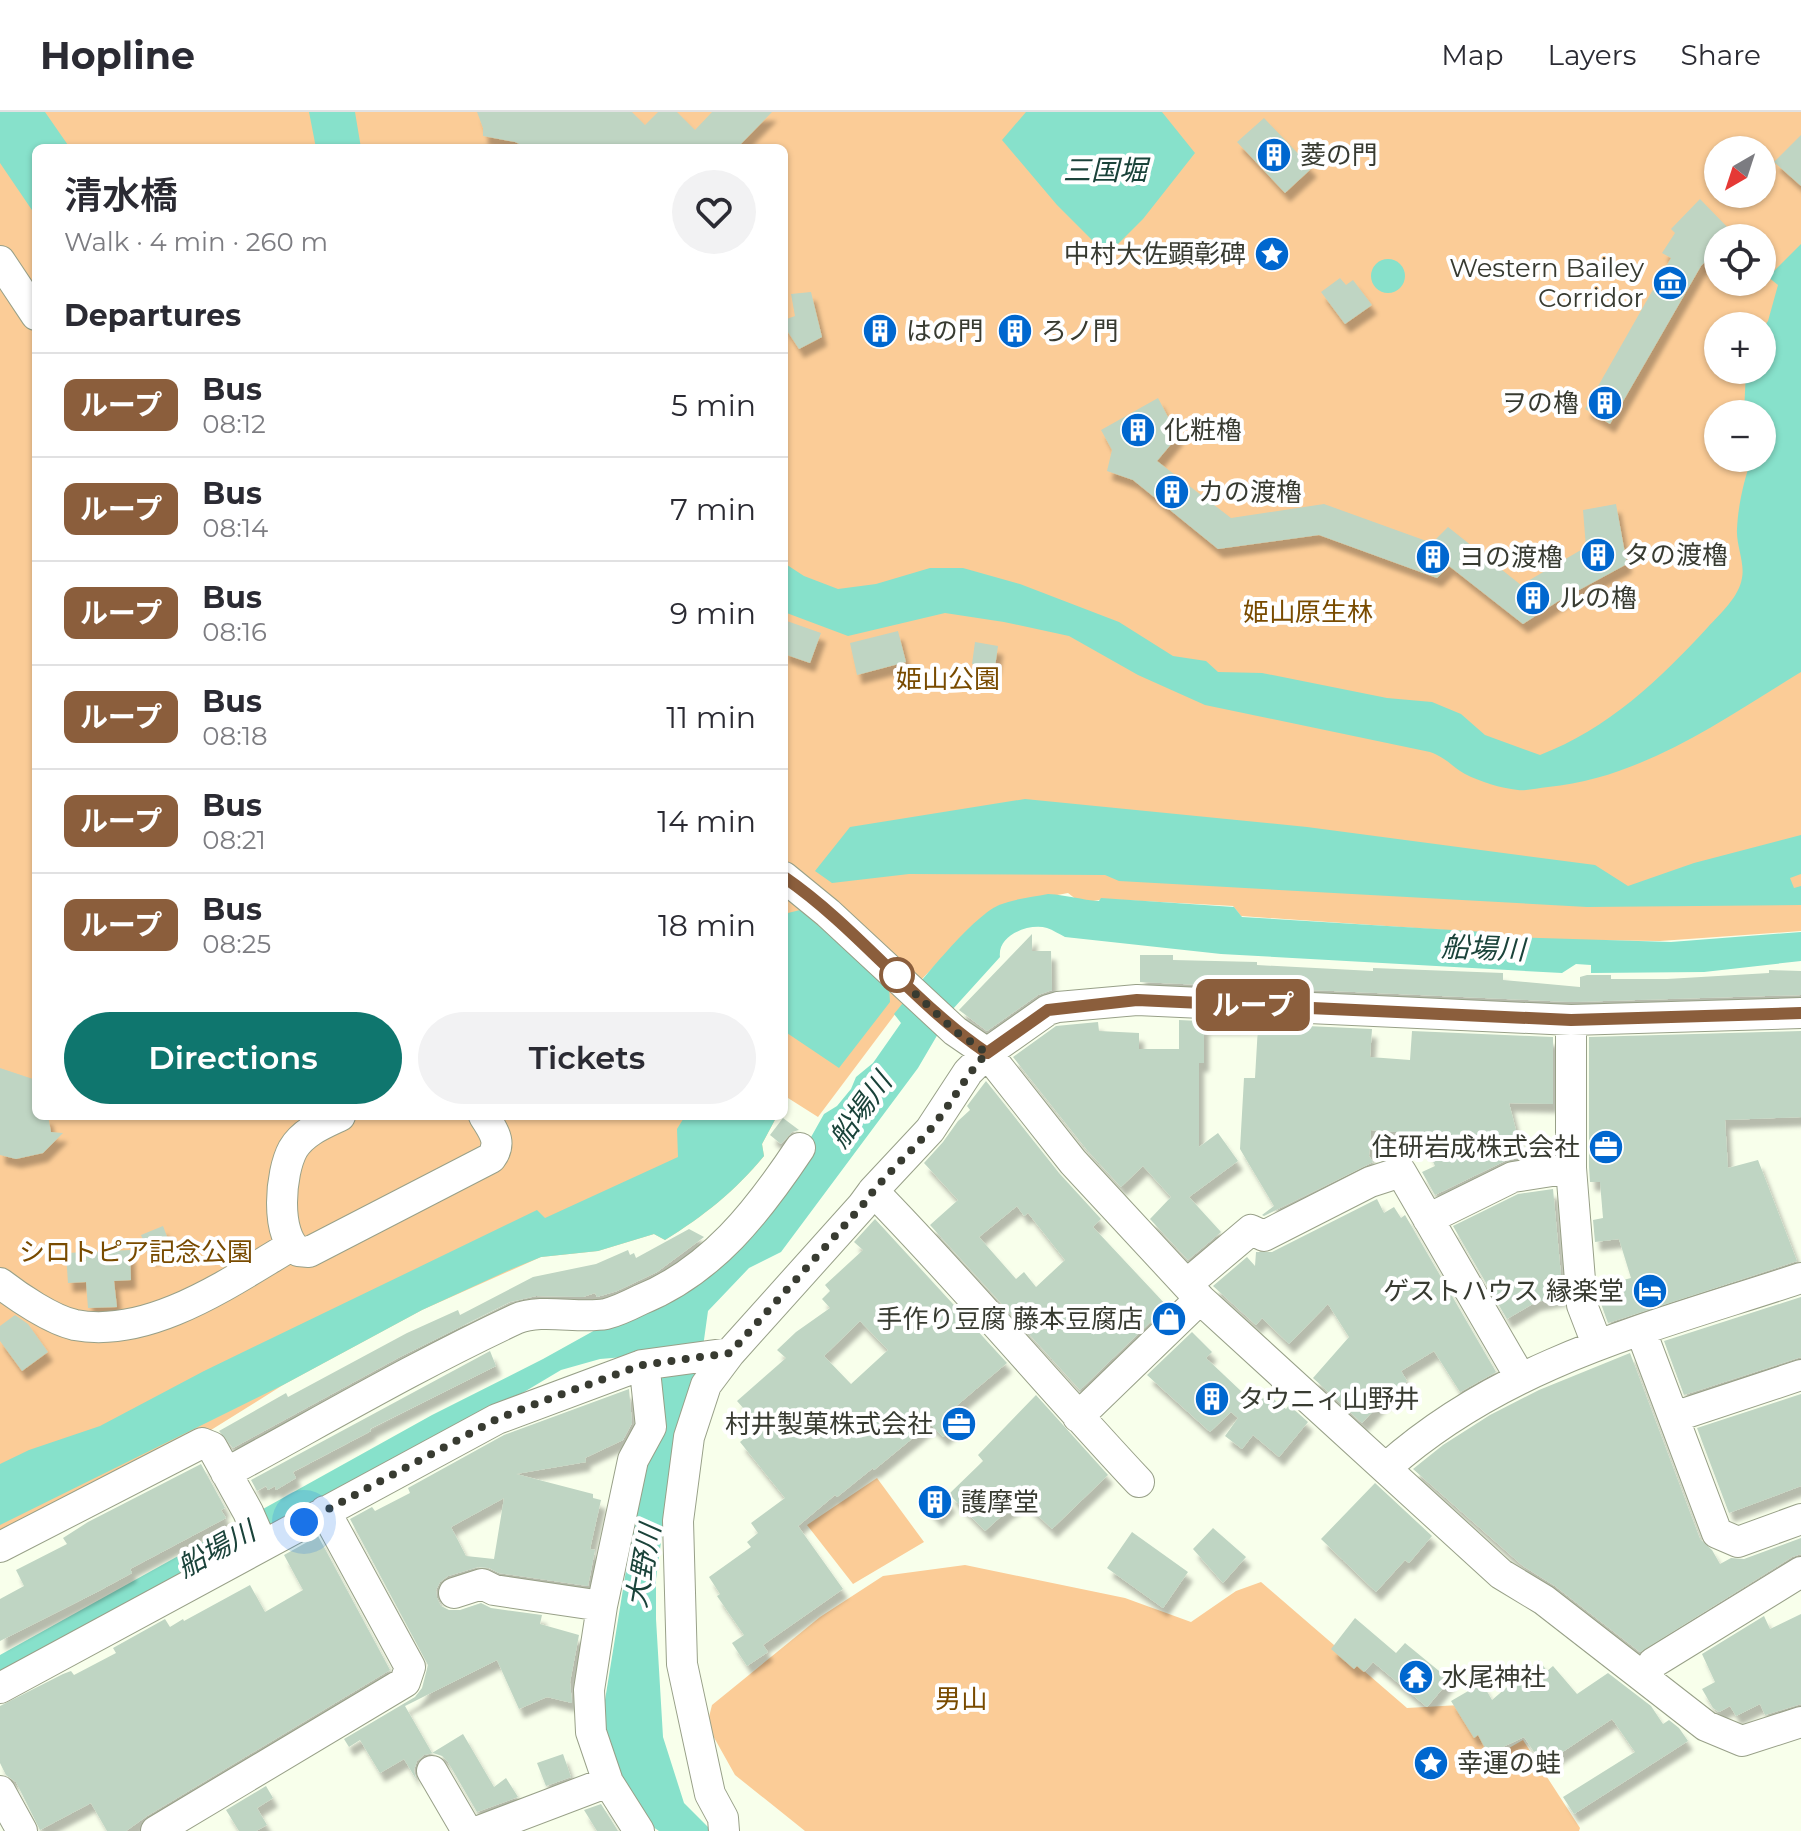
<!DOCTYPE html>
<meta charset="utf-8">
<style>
body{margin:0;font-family:Montserrat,"Noto Sans JP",sans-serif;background:#f2f2f3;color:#2b2b33;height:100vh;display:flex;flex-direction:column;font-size:30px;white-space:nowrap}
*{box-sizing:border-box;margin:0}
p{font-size:26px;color:#7c7c81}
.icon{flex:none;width:44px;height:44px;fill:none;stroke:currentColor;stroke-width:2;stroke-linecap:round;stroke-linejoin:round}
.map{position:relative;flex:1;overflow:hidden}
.sheet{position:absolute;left:32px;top:32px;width:756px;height:976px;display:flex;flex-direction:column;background:#fff;border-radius:12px;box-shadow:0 2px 6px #0004}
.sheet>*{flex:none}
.badge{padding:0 16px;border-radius:12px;font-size:28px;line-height:52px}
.needle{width:52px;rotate:219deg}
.controls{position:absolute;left:1704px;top:24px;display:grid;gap:16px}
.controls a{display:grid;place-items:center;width:72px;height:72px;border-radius:50%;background:#fff;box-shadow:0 2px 6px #0004;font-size:40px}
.you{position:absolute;width:40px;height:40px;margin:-20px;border:6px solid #fff;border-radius:50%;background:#1a73e8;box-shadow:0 0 0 12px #1a73e833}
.map>.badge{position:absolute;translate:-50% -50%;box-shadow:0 0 0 4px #fff}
h2{padding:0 32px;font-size:30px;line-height:72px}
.round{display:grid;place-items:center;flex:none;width:84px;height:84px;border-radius:42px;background:#f2f2f3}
.summary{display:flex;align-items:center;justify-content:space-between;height:136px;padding:0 32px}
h1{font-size:38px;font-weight:600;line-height:60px}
.button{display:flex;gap:16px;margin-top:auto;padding:16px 32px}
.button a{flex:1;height:92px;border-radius:48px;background:#0f766e;color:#fff;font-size:32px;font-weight:600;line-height:92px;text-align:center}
.button a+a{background:#f2f2f3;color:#2b2b33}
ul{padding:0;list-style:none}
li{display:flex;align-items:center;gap:24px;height:104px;padding:0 32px;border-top:2px solid #e1e1e2}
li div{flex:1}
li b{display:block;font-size:30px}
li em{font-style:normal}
li .badge{min-width:88px;font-weight:700;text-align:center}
header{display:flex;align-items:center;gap:48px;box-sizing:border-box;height:112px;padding:0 40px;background:#fff;border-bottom:2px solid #e1e1e2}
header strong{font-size:38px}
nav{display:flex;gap:44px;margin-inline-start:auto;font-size:28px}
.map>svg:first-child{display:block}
</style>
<header>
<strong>Hopline</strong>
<nav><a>Map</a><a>Layers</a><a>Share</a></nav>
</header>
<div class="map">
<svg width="1801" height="1719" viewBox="0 0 1801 1719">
<defs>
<filter id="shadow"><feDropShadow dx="5" dy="9" stdDeviation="2" flood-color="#0004"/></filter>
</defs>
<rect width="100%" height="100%" fill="#f8ffeb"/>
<path fill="#fbcc97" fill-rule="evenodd" d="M0,0H1801V819L1660,829L1507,827L1503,822L1241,804L1233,794L1105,787L1081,791L1068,781L998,794L971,816L920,869L818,1005L788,986L784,992V36H36V1004H777L762,1032L764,1044C735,1079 704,1104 665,1128L654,1122L598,1139L541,1145L422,1198L283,1273L211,1318L133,1360L0,1443ZM1718,38H1762V82H1718ZM1718,126H1762V170H1718ZM1718,214H1762V258H1718ZM1718,302H1762V346H1718Z
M877,1366L924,1430L853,1472L807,1413Z
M965,1453L1125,1486L1191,1510L1236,1479L1261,1470L1407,1596L1460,1593L1495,1644L1523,1628L1580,1716L1579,1719H805L735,1663L707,1613L712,1593L820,1505L883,1464Z"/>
<path fill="#87e1cb" d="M0,0H45L70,36H36V104L0,51Z
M309,0H355L361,36H316Z
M1026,0H1162L1195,41L1143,107L1107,143L1057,93L1002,28Z
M1801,132V560C1722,608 1642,666 1548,675C1538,676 1527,679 1518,678C1500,676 1481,670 1465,662C1451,654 1447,646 1430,640L1205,593L1138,563L1069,524L1004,510L945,501L848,524L784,500V451L804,464L838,477L876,472L930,456H963L1020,472L1119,510L1173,544L1206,549L1218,560L1262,561L1387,586L1432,590L1461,602L1485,623L1540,643C1608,617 1659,568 1708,515C1720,502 1739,485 1742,466C1745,451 1736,433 1737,417C1738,394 1744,367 1752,346H1762V302H1744L1746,258H1762V218L1768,209L1778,173L1768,165Z
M1371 164a17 17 0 1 1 34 0a17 17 0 1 1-34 0Z
M1025,687L1307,715L1595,753L1628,774L1694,751L1801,723V762L1790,766L1794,776L1801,774V793L1587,795L1119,769L1105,763L909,762L832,771L815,759L850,715Z
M1048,782C1068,783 1081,788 1099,789L1101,786L1234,795L1242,805L1501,821L1508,825L1671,830L1801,820V849L1704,860L1591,861V853L1576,852L1562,861L1221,842L1065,825C1059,822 1053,818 1047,816C1029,811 997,823 1000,845L952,898L918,956L781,1140L749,1156L708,1199L703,1235L669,1370L656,1467V1507L663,1625L684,1691L712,1719H659L640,1706L606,1634L605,1588L636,1397L648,1243L600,1247L561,1258L519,1283L431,1326L0,1568V1543L432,1303L543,1247L597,1217L653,1195L792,1059L824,1002L837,994L851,977L856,965L873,951L901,911L894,902C916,876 970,806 999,793C1014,787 1032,785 1048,782Z
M800,798L889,874L890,890L839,956L784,919V802Z
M685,1004H777L762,1032L764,1044C735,1079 704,1104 665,1128L654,1122L598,1139L541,1145L507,1159L422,1198L283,1273L0,1413V1352L29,1338L100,1314L204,1259L537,1098L545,1106L678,1045L677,1017Z"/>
<path fill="#bfd5c3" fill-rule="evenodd" filter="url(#shadow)" d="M477,0H632L645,13L658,0H677L695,18L712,0H772L737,36H528L515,30L483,24V16Z
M1264,6L1312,56L1285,81L1237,30Z
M1801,23V74L1774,50Z
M1700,87L1733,121L1728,126H1718V137L1701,154L1610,312L1585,297L1671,146L1662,141L1675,121L1671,117Z
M1340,166L1346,173L1353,168L1372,193L1345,212L1321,180Z
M811,180L822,225L799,237L784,214V208L795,204L791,182Z
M1158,286L1178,324L1157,349L1231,406L1324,392L1432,431L1448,415L1521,473L1586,435L1583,398L1616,392L1627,452L1557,490L1523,512L1449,454L1437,466L1319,423L1218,437L1133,368L1107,359L1112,338L1101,318Z
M784,508L821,521L810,551L784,542Z
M898,519L906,550L857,563L850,531Z
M975,530L998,534L995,555L972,552Z
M1032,822V839H1051L1052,878L1038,883L987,919L959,898Z
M1140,843H1173V848L1257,850V853L1373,859V856L1503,861V868L1580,875V865L1587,863H1611V867H1667L1769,861V858L1801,859V883L1571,890L1140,870Z
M1179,908L1372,917L1370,945L1410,948L1412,919L1553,925V992L1509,991L1523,1045L1505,1049L1435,1083L1422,1060L1435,1054L1421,1022L1371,1018L1369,1044L1373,1050L1264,1104L1262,1103L1274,1094L1240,1037L1244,966H1255L1258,914H1204V951H1199V1035L1218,1021L1238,1049L1189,1085L1221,1120L1188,1148L1150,1107L1171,1085L1143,1054L1121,1075L1087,1038L1013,945L1056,914L1098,910L1099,919L1139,921V937H1179Z
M1801,919V1005L1725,1008L1728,1056L1758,1048L1797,1149L1608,1211L1600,1189L1599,1174L1631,1166L1619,1127L1595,1130L1593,1108L1603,1106L1600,1070H1590L1589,1055V925Z
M0,956L36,968V1004H48L51,1020L63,1021L43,1041L16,1047L0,1043Z
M986,969L1059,1061L1101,1107L1093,1115L1167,1194L1080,1278L930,1113L958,1088L924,1051L943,1030L958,1009L970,998L967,994ZM1017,1094L1024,1104L1028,1101L1065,1148L1036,1175L1024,1160L1016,1167L979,1125Z
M783,1006L799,1018L792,1020L781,1032L770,1023Z
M1553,1077L1563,1185L1536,1190L1507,1207L1453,1114L1518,1082Z
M1377,1087L1384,1101L1394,1095L1401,1106L1405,1103L1496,1260L1460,1280L1434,1239L1401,1259L1407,1269L1386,1289L1384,1287L1362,1311L1313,1266L1349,1225L1328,1192L1289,1232L1262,1206L1256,1213L1213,1174L1247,1145L1255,1154L1256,1140H1272Z
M875,1107L1007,1251L955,1295L965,1306L943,1325L930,1312L874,1358L873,1356L837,1385L835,1383L798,1414L843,1477L763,1533L768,1540L747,1554L732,1531L744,1523L717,1484L720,1482L709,1465L751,1435L747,1430L758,1421L751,1411L785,1386L740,1330L759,1314L737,1289L786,1246L777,1238L796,1220L830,1196L822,1187L830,1179L825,1173L863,1138L854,1130ZM860,1209L888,1238L851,1272L824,1244Z
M163,1114L171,1135L150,1145L141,1123Z
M689,1117L704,1125L657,1160L617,1179L597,1185L595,1181L583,1185L536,1184L510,1190L398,1246L233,1336L219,1319L286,1281L288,1285L407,1221L458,1198L460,1203L533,1165L596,1152L628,1138L630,1143L634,1141L636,1146Z
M130,1138L131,1168L114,1169L117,1195L88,1196L86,1170L68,1171L66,1141Z
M1801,1185V1245L1684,1283L1664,1229Z
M15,1203L28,1212L48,1240L22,1259L0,1229V1214Z
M1192,1220L1212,1240L1206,1246L1242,1280L1249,1274L1263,1287L1267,1282L1286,1297L1289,1293L1308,1310L1279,1345L1253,1323L1242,1337L1225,1324L1238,1306L1231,1300L1210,1320L1147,1263Z
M490,1239L496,1254L370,1317L371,1319L293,1360L296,1366L276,1378L275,1374L268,1378L266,1374L257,1379L251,1368Z
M1630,1241L1700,1427L1712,1438L1720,1452L1731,1446L1744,1447L1801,1426V1442L1792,1445L1640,1540L1555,1474L1523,1454L1413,1357L1443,1333L1490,1303L1539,1278Z
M629,1277L632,1311L623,1328L585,1346L586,1350L516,1362L593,1382V1386L601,1388L590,1437L595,1438L588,1474L499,1461L489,1456L478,1455L448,1464L440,1470L436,1478L437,1486L441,1494L449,1498H460L481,1491L491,1496L542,1503L540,1512L579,1523L570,1570L572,1591L547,1585L519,1597L497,1548L405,1594L432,1641L463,1622L494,1675L506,1666L518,1685L477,1700L448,1650L442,1644L433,1641L424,1643L417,1649L414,1658L416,1667L404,1647L380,1661L360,1628L349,1635L344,1627L415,1585L422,1576L428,1553L350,1407L372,1395L375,1399L410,1381L408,1376L504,1323ZM504,1386L494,1447L466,1444L451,1415Z
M1801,1282V1374L1729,1401L1697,1316Z
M1036,1283L1108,1363L1052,1417L1023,1389L1007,1399L985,1419L949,1382L983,1349L978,1343Z
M201,1352L225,1396L221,1398L226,1406L130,1457L132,1461L95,1481L0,1529V1487L24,1474L16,1458L67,1432L63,1426L88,1410Z
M1375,1371L1432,1424L1409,1451L1405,1448L1376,1480L1321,1427Z
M934,1374L951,1391L937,1406L919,1388Z
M1213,1416L1246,1445L1223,1471L1193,1437Z
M1132,1420L1188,1460L1163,1496L1107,1456Z
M318,1424L390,1558L147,1704L126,1719H107L91,1691L40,1718L16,1670L6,1663L0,1651V1594L63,1562L71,1559L74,1563L116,1541L113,1536L165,1507L170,1515L183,1507L184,1509L250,1473L265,1500L303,1478L284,1443Z
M1801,1502V1592L1765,1603L1760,1592L1736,1604L1730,1594L1719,1600L1713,1596L1702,1577L1715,1570L1702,1542L1764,1504L1770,1517Z
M1355,1506L1396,1541L1405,1531L1450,1568L1427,1595L1373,1550L1364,1560L1357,1554L1354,1557L1331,1537Z
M1539,1548L1547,1559L1553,1554L1577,1582L1608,1561L1651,1594L1663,1612L1669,1608L1679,1616L1688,1629L1574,1702L1563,1685L1635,1640L1612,1607L1543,1653L1524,1625L1488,1642L1478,1623L1474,1626L1451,1589L1482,1571L1492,1588Z
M563,1642L571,1665L546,1674L537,1651Z
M266,1674L273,1686L257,1696L267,1713L256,1719H239L226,1698Z
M601,1692L618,1719H597L584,1698Z"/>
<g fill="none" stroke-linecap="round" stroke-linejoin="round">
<g stroke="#98a088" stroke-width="32">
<path id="minor" d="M0,149L36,203
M784,765L828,801L955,919L987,941L1073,1050L1200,1187L1501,1462L1544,1488L1706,1614L1742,1629L1801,1610
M1571,908V1056L1582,1193L1597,1232
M340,1004C323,1012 303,1020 293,1037C280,1061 275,1122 298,1139L309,1140L491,1046C503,1030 493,1019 484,1004
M873,1079C965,1173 1049,1274 1139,1370
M1428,1107L1513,1065L1571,1056
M0,1171C18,1185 52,1208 75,1213C150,1227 230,1170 291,1134
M1187,1172L1251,1118L1264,1124L1370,1070L1401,1060L1520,1265
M1641,1219L1717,1421L1738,1430L1801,1407
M1078,1305L1200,1187
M1674,1305L1801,1263
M1387,1355C1506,1249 1653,1215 1801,1166
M226,1361C322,1309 417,1253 516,1207C541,1196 579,1207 606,1202C618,1199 630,1193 640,1188C712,1159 758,1099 800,1036
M0,1435L202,1331L212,1335L248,1400L262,1432
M454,1481L482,1472L494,1478L602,1494
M1646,1566L1653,1551L1801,1460
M0,1576L497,1307L642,1253L730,1241
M432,1659L467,1719
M0,1679L22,1719
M156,1719L405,1570L410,1555L325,1399
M479,1719L608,1670
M639,1719L608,1670L591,1620L589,1578L602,1494L633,1348L651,1315L646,1268L642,1253
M724,1719L723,1706L710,1682L682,1552L678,1409L689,1325L706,1273L730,1241L862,1094L873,1079L930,1018L968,960L987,941L1048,898L1058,895L1137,888L1571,908L1801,901"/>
</g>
<use href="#minor" stroke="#fff" stroke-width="30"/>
</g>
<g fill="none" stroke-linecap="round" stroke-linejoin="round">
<g stroke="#fff" stroke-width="18">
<path id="line" d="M784,765C858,816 913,891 987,941L1048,898L1137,888L1571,908L1801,901"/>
</g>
<use href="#line" stroke="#8b5e3c" stroke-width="12"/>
<path stroke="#383b31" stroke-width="8" stroke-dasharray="0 14.4" d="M304,1410L497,1307L543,1289L642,1253L730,1241L862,1094C881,1067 906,1045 928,1020C950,995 964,965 987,941L955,919L887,855L897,863"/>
</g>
<defs>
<g id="building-disc" transform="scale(1.8)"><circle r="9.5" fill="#0067cf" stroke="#fff"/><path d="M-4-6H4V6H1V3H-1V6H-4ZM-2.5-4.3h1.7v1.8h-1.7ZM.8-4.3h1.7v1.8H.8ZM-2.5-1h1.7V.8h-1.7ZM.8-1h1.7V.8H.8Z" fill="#fff"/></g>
<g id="sight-disc" transform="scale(1.8)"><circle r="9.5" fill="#0067cf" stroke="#fff"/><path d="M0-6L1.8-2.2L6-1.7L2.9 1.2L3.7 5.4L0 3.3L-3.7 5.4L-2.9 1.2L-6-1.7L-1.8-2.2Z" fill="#fff"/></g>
<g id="museum-disc" transform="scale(1.8)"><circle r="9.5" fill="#0067cf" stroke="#fff"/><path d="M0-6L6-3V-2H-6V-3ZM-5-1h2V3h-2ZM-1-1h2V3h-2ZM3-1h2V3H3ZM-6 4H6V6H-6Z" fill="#fff"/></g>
<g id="office-disc" transform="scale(1.8)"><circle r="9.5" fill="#0067cf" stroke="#fff"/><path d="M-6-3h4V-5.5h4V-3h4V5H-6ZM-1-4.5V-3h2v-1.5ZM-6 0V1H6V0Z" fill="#fff"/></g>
<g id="hotel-disc" transform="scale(1.8)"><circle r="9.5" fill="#0067cf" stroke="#fff"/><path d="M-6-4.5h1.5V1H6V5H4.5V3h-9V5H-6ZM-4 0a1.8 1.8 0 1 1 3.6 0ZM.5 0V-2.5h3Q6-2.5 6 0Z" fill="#fff"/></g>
<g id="shop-disc" transform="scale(1.8)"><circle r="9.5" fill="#0067cf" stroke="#fff"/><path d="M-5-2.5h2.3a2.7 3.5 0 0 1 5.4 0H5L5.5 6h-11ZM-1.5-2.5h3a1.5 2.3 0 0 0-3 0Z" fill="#fff"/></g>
<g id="temple-disc" transform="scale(1.8)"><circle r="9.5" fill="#0067cf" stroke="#fff"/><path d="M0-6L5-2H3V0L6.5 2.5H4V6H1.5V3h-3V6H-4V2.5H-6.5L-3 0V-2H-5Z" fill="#fff"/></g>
</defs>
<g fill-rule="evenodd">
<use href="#building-disc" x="1274" y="43"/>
<use href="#sight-disc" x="1272" y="142"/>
<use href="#museum-disc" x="1670" y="171"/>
<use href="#building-disc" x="880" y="219"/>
<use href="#building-disc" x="1015" y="219"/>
<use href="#building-disc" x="1605" y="291"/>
<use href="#building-disc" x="1138" y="318"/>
<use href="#building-disc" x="1172" y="380"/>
<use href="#building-disc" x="1598" y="443"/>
<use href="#building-disc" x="1433" y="445"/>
<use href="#building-disc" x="1533" y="486"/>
<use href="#office-disc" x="1606" y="1035"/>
<use href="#hotel-disc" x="1650" y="1179"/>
<use href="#shop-disc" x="1169" y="1207"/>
<use href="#building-disc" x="1212" y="1287"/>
<use href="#office-disc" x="959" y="1312"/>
<use href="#building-disc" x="935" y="1390"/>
<use href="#temple-disc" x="1416" y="1565"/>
<use href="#sight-disc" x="1431" y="1651"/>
</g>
<circle fill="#fff" stroke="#8b5e3c" stroke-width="4" cx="897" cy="863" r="16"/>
<g text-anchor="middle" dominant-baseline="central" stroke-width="8" stroke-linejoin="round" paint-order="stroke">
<g font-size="26" fill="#383b31" stroke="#fff" text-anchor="start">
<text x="1300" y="43">菱の門</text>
<text x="1246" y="142" text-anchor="end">中村大佐顕彰碑</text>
<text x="1644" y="156" text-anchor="end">Western Bailey<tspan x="1644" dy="30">Corridor</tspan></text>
<text x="906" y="219">はの門</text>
<text x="1041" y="219">ろノ門</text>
<text x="1579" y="291" text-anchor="end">ヲの櫓</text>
<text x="1164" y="318">化粧櫓</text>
<text x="1198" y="380">カの渡櫓</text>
<text x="1624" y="443">タの渡櫓</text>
<text x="1459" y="445">ヨの渡櫓</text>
<text x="1559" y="486">ルの櫓</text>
<text x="1580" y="1035" text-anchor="end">住研岩成株式会社</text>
<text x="1624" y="1179" text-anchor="end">ゲストハウス 縁楽堂</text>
<text x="1143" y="1207" text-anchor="end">手作り豆腐 藤本豆腐店</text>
<text x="1238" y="1287">タウニィ山野井</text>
<text x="933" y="1312" text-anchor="end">村井製菓株式会社</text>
<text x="961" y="1390">護摩堂</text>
<text x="1442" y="1565">水尾神社</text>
<text x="1457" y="1651">幸運の蛙</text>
</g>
<g font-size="26" fill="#794b00" stroke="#fff">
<text x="1308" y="500">姫山原生林</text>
<text x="948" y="567">姫山公園</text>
<text x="136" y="1140">シロトピア記念公園</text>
<text x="961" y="1587">男山</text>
</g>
<g font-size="28" font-style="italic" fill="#1a433a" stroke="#fff">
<text x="1105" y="58">三国堀</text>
<text transform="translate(1483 836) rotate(2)">船場川</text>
<text transform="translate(860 998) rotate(-54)">船場川</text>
<text transform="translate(216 1437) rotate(-29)">船場川</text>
<text transform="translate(643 1454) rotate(-80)">大野川</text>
</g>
</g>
</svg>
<div class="controls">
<a><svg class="needle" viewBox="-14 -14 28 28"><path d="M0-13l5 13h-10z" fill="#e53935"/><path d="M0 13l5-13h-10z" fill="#7c7c81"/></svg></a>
<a><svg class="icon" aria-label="locate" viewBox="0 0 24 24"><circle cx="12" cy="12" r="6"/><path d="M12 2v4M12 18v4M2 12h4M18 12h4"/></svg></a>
<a>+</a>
<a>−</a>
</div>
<div class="you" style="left:304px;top:1410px"></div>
<b class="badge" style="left:1253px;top:893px;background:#8b5e3c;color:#fff">ループ</b>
<section class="sheet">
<div class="summary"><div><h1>清水橋</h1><p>Walk · 4 min · 260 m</p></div><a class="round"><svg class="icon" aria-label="heart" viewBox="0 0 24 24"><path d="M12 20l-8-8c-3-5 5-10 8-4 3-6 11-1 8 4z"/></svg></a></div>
<h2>Departures</h2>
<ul>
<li><span class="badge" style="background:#8b5e3c;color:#fff">ループ</span><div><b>Bus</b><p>08:12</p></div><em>5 min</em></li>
<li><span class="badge" style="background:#8b5e3c;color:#fff">ループ</span><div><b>Bus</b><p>08:14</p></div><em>7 min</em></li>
<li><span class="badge" style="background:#8b5e3c;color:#fff">ループ</span><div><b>Bus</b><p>08:16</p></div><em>9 min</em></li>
<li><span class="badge" style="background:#8b5e3c;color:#fff">ループ</span><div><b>Bus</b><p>08:18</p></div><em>11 min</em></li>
<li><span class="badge" style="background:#8b5e3c;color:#fff">ループ</span><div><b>Bus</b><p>08:21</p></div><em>14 min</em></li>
<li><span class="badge" style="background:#8b5e3c;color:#fff">ループ</span><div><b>Bus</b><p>08:25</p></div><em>18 min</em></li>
</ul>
<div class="button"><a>Directions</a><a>Tickets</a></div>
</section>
</div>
